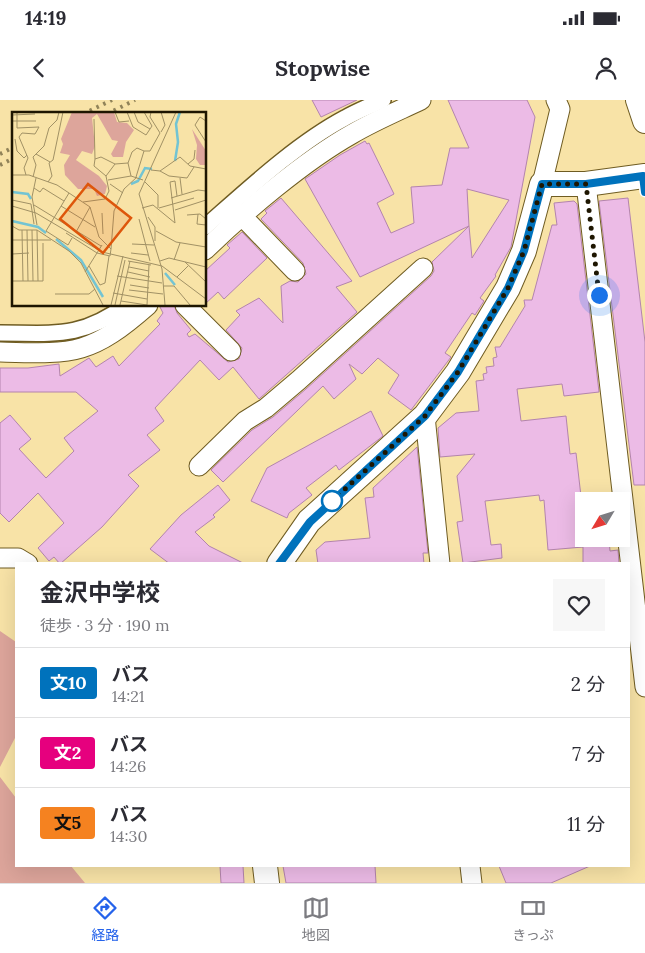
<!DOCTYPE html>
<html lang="ja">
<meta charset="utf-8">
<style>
body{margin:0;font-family:Lora,"Noto Sans JP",serif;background:#f7f7f7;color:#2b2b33;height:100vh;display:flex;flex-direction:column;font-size:19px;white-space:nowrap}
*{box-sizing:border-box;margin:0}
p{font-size:16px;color:#7c7c81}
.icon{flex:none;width:28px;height:28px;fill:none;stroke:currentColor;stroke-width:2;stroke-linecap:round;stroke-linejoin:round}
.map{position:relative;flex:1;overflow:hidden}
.panel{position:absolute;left:15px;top:462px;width:615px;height:305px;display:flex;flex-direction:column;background:#fff;border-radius:0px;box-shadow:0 5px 20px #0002}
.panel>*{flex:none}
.badge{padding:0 10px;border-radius:4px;font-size:18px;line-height:32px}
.needle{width:32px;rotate:232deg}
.buttons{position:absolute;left:575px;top:392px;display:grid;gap:10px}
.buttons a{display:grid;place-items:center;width:55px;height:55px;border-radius:0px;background:#fff;box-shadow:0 5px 20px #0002;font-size:25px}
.you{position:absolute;width:25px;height:25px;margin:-12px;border:4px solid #fff;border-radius:50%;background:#1a73e8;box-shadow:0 0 0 8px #1a73e833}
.map>.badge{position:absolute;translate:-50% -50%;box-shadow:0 0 0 2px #fff}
.round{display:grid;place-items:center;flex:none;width:52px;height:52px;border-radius:0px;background:#f7f7f7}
.head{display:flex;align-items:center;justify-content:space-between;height:85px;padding:0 25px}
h1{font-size:24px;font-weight:700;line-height:38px}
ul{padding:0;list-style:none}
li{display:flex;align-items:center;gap:15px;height:70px;padding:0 25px;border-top:1px solid #e1e1e2}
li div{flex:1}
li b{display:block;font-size:19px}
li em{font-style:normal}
li .badge{min-width:55px;font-weight:700;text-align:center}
.status{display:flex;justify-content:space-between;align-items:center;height:35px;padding:0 25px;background:#fff;direction:ltr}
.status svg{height:14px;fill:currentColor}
header{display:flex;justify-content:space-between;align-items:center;height:65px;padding:0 25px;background:#fff;font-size:22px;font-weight:700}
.dock{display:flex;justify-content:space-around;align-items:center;height:70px;border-top:1px solid #e1e1e2;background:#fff;font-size:14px;color:#7c7c81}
.dock a{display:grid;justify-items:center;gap:2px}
.dock .current{color:#2563eb}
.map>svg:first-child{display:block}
</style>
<div class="status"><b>14:19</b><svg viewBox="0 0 49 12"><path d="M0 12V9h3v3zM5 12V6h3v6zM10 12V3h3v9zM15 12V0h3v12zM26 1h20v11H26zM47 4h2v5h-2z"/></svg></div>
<header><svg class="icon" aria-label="back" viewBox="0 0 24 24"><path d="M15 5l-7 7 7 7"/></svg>Stopwise<svg class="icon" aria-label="person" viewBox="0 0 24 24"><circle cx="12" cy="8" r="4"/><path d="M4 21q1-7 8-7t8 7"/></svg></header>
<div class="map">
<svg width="645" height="783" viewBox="0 0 645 783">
<rect width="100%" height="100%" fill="#f8e3a7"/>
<path fill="#dda59b" d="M0,531L16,542V636L0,667Z
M0,677L16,698V766H71L85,783H0Z"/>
<path fill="#ecbbe6" stroke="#b384ad" d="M312,0H357L321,17Z
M448,0H527L535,17L511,147L495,175L496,176L480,198L484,201L475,215L472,213L445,253L451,257L411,310L388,293L399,275L378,258L362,274L349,264L356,279L334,299L323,286L223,382L211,370L252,330L273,317L306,289L431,176L434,171L432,162L469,126L472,158L509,100L467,89L469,126L360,177L305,79L340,55L365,41L367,44L369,43L394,94L377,103L391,133L414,123L411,87L442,85L450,48H469Z
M281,98L352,181L336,187L357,212L259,299L233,267L219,280L200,260L155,308L164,321L147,335L160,350L128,375L139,386L102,427L60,464L54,457L49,461L38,448L64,423L38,393L9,422L0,413V323L10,315L31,339L19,349L46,378L74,351L64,338L98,311L76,292H0V268H28L59,264L60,276L89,258L96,267L113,256L119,266L160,224L157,221L163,213L159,205H174L177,213L191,230L187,234L189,237L195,234L228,262L239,259L242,248L226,230L240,215L236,211L259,198L283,223L281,186L290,181L298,182L306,174L303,163L261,119L267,113L265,111Z
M628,98L645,242V385H634L599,101Z
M574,101L577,104L599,292L564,296L562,284L517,289L521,321L566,316L570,354L576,353L582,405H584V439H609L610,451L618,450L619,464H583V447L548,450L544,400L540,401L539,395L485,401L491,445L501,444L502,458L463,463L457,422L463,421L457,376L475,354L440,357L438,328L456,313L479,311L476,281L484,280L483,274L487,273L486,267L494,266L493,258L497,257L495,247H500L525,206L524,200H532L552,125H557L554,103Z
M242,132L267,158L224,199L218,192L205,204V171L230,148L227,145Z
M371,311L383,336L339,370L336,365L306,388L312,395L289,413L287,418L251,401L267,368Z
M417,347L428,453H423L424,464H318L316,450L325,442L370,438L365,398L374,397L373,388Z
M218,385L230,400L213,415L215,417L195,432L209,446L245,464H170L150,449L181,415Z
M220,766H243L244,783H221Z
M283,766H375L376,783H286Z
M499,766H590L551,783H506Z"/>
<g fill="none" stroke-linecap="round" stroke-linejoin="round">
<g stroke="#6f5c22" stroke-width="18">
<path id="pedestrian" d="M205,127C246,91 296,44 345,18C357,11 370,6 383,0
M0,233C53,233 81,239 126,205"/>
</g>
<g stroke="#6f5c22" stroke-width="21">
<path id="minor" d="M542,84L560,9L556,0
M586,84L645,587
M243,117L295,171
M205,150C244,112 304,61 352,34C374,21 398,11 421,0
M185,205L231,251
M0,252C74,254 90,256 148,205
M425,316L440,464
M199,366L245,321L266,308L299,280L423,168
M0,458H18L28,464
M470,766L472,783"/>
</g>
<g stroke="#6f5c22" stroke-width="26">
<path id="tertiary" d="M638,0L645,21
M279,464L309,421L425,316L458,272L508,188L524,151L542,84H586L645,76
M265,766L267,783"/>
</g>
<use href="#pedestrian" stroke="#fff" stroke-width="15"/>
<use href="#minor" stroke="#fff" stroke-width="19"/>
<use href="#tertiary" stroke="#fff" stroke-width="24"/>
<path stroke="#918359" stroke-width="4" stroke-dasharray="2.5 5" stroke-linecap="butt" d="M83,14L112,0
M107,14L135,0
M0,54L14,47
M0,65L14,58"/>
</g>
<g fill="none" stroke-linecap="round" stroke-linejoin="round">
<g stroke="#fff" stroke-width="11">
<path id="line" d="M279,464L310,422L425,316L458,272L508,188L524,151L542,84H586L643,76L645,92"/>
</g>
<use href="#line" stroke="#0072bc" stroke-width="8"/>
<path stroke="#1e1601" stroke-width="5" stroke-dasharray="0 9" d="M332,401L425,316L458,272L508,188L524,151L542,84H586L599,195"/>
</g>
<circle fill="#fff" stroke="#0072bc" stroke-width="2.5" cx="332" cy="401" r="10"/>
<g transform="translate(12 12)">
<rect width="194" height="194" fill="#f8e3a7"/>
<path d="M60,0H102L105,10L115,11L122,18L114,30L111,45H101L99,42L106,29L100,28L85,2L80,6L83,34L80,42L70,39L64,48L87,64L95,74L93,82L85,84L82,77H66L53,63L52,53L58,43L48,41L51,32L49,27ZM180,17L194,39V53H188L184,47L185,33Z" fill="#dda59b"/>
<path fill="none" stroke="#73c4d3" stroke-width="2.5" d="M163,49L166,30L164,12L168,0M119,72L126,69L133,56L140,57M0,80L16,82L19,87M0,109L26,115L34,121M44,127L69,148L91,185M153,161L163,173"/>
<path fill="none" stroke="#a19165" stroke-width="1" d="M5,0V16L27,15M103,0L107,10L117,9M115,0L121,15L134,23L140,14L132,0M122,0L126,10L138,17M0,3L23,2M82,7L83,47M0,9H24M194,9L188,5L183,13L194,30M149,20L153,13L149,0M3,27L5,39L12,46L15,43M138,39L148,21L138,5L139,0M24,42L38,50M176,52L182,47L183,38M139,58L148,59L168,45L178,54L194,57M148,59L157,64L175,66L182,55M0,63H17L45,73L78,95L87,125L99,137L98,144L85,141L54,121M14,63L12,56L16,46L7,25L10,21L23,22L27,15M94,64L103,52M119,64L116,51L120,40L125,36L132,39M21,65L24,53L21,45L32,34L37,16L45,8L47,0M124,65L132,39H138M24,66L20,85L25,113M168,66L170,82M96,68L119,64L131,68M36,70L40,64L37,51L41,48L51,0M133,70L146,83V96M98,72L111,81M22,76L28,80L31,76L52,89M57,81L34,119L56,133L60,126M159,86L186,78L194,79M0,88L19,92L22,112M71,90L93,87L97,79L94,64L82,54L83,47L89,45L103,52L116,51M22,93L89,134M0,94L24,101L90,140L150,154L194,187M49,94L83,115M130,96L141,93L163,111L158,70L163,69L165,84M147,96L182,86M163,98L194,88M90,101L91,122M186,102L185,112L194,113M175,103L188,102L194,107M136,105L143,115V129M127,107L138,149M0,114L7,118H25L57,139L69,151L91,193M10,118L11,169M15,118L16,169M20,118L21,169M25,118L26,169M144,119L164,130L194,135M64,120L78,95M0,128H39M120,132L142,133M99,137L102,99L112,77L125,65M119,141L136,143M0,142L17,141M162,148L168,131M116,149L139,153M148,149L157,146L194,155M173,150L194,170M77,154L88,173L93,171L97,144M117,155L137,159M73,160L90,133M116,160L138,165M105,164L150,171M165,165L176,154M0,169H31V131M118,173L137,176M152,174H162L178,193M117,178L151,182M101,181L135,187M43,182H77L83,177M109,189L135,193L137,153M99,193L111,144M103,193L113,148M108,193L118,149M153,193L150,157L127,82L164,0"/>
<path fill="#de560b" fill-opacity="0.15" stroke="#de560b" stroke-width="2.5" d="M76,72L119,106L91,141L48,107Z"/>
<rect width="194" height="194" fill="none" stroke="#1e1601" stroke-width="2.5"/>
</g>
</svg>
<div class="buttons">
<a><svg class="needle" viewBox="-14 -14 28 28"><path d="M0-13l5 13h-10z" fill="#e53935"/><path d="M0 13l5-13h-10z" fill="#7c7c81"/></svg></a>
</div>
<div class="you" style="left:599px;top:195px"></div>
<section class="panel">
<div class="head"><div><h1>金沢中学校</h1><p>徒歩 · 3 分 · 190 m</p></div><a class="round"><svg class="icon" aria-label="heart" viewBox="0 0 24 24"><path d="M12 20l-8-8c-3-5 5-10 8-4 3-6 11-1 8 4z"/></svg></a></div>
<ul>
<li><span class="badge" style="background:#0072bc;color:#fff">文10</span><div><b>バス</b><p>14:21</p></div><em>2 分</em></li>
<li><span class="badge" style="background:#e6007e;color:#fff">文2</span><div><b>バス</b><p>14:26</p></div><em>7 分</em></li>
<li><span class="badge" style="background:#f58220;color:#111">文5</span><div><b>バス</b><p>14:30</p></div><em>11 分</em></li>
</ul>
</section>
</div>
<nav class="dock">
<a class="current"><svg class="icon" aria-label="directions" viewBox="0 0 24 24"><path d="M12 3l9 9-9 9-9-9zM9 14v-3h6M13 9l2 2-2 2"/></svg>経路</a>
<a><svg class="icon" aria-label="map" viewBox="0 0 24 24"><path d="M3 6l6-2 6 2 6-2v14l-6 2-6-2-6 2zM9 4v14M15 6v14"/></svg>地図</a>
<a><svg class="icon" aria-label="tickets" viewBox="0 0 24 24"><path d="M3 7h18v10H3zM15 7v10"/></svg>きっぷ</a>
</nav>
